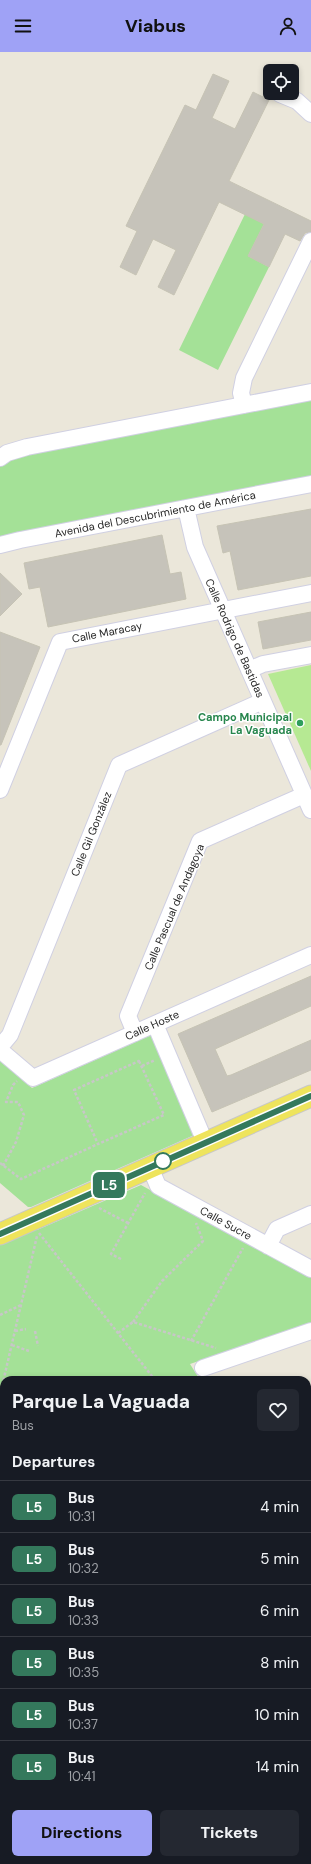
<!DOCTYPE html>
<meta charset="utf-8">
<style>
body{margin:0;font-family:"DM Sans",sans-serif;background:#242831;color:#f1f3f6;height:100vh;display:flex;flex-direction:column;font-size:15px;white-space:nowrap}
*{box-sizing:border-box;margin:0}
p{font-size:13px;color:#9ea1a6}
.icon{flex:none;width:22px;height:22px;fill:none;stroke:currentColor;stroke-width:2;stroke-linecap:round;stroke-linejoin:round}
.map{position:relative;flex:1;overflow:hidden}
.panel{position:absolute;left:0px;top:1324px;width:311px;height:488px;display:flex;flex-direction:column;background:#171b24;border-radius:12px 12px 0 0;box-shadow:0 2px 6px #0003}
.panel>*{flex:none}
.badge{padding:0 8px;border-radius:6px;font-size:14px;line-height:26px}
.buttons{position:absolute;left:263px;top:12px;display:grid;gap:8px}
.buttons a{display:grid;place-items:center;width:36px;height:36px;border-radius:6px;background:#171b24;box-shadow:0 2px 6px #0003;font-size:20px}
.map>.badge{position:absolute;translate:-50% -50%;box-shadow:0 0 0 2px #fff}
h2{padding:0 12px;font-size:15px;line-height:36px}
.round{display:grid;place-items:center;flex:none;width:42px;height:42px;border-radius:6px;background:#242831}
.head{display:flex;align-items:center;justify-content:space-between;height:68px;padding:0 12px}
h1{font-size:19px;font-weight:800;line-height:30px}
.action{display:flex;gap:8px;margin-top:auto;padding:8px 12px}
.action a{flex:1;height:46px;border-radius:6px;background:#9fa2f6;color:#111;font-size:16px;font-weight:800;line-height:46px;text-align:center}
.action a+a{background:#242831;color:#f1f3f6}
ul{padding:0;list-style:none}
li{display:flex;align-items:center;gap:12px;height:52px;padding:0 12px;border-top:1px solid #363941}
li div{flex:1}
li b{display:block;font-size:15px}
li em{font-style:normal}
li .badge{min-width:44px;font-weight:700;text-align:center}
header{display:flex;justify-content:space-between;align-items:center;height:52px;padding:0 12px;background:#9fa2f6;color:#111;font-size:18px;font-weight:800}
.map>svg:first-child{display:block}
</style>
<header><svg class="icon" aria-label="menu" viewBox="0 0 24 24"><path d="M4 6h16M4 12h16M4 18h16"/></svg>Viabus<svg class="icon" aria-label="person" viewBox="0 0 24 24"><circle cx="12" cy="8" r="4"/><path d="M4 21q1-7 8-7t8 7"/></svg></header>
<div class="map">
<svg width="311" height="1812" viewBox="0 0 311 1812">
<rect width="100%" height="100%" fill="#ebe7da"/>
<path fill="#a4e197" d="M245,162L264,172L248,204L269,215L218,318L179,298Z
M311,340V432L0,492V397Z
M158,980L201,1080L31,1155H28L0,1131V1009L32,1036Z
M141,1133L311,1226V1271L190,1312L200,1328H113L110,1326L108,1328H4V1470L0,1478V1191L35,1175L37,1178Z
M307,1751L311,1761V1798L307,1800Z
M215,1808H291L283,1812H210Z"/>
<path fill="#b6e993" d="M311,613V719L268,622Z"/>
<path fill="#c6c3ba" stroke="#c6c3b4" d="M213,22L229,29L212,66L235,77L253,40L269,48L229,129L311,169V180L305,181L300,189L285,182L269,215L248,204L264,172L219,150L174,243L158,235L176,198L153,187L136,223L120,215L137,179L126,174L185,53L196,58Z
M311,457V524L238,538L230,499L223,501L217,474Z
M162,483L170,522L181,520L186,547L48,575L40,535L29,537L24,511Z
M0,521L22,542L0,564Z
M311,560V588L263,597L258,570Z
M0,580L40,595L1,693H0Z
M311,924V954L215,997L227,1024L231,1023L311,988V1018L212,1060L178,982Z"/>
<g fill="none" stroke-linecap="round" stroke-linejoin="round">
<g stroke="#d0d0e2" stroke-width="18">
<path id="minor" d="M280,42L297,49L311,62
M244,353L241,341L244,326L311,189
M0,406L7,401L27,395L311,340
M186,456L195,495L311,758
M0,493L20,488L311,432
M249,618L263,612L311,603
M0,738L60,590L311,541
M155,972L205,1090
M135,981L128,964L200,789L304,743
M0,995L10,983L119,713L263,649
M0,998L33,1026L311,903
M150,1115L158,1134L311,1217
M268,1194L277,1177L311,1162
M203,1316L311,1279
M307,1538L311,1535
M307,1607L311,1605
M0,1653L4,1647
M307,1708L311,1706
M307,1732L311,1741
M21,1812L29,1808
M169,1812L172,1808"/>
</g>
<g stroke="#c7c7c7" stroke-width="23">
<path id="major" d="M0,1182L311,1044"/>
</g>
<path stroke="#c7c7c7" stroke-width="2.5" stroke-dasharray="3 2" stroke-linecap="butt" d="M139,1009L164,1063L98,1092L74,1038Z
M142,1014L155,1008
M0,1111L21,1127L98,1092
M3,1114L16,1090L24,1063L18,1050H6L13,1033L17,1029
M99,1156L128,1171
M39,1181L155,1328
M121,1207L111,1202L145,1141
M0,1263L21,1253
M133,1270L162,1229L203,1189L196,1171
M15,1279L26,1277
M35,1279L38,1294
M118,1281L133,1270L216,1296
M191,1289L243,1196
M12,1293L29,1299
M0,1343L37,1184
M0,1352L4,1354
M0,1403L4,1397
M307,1788L311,1786"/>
<use href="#minor" stroke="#fff" stroke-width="16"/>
<use href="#major" stroke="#eee45c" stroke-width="21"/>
</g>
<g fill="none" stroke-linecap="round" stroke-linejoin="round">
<g stroke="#fff" stroke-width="9">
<path id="line" d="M0,1182L311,1044"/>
</g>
<use href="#line" stroke="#34795c" stroke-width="6"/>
</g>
<circle fill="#2e9e5b" stroke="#fff" stroke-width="1.5" cx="300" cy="671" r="4"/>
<circle fill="#fff" stroke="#34795c" stroke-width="2" cx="163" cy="1109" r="8"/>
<g text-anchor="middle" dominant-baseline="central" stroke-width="3" stroke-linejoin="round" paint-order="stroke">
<g font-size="11" fill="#292929" stroke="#fff">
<text transform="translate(155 462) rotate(-11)">Avenida del Descubrimiento de América</text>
<text transform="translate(107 580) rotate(-11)">Calle Maracay</text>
<text transform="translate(235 586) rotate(66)">Calle Rodrigo de Bastidas</text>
<text transform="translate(91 782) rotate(-68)">Calle Gil González</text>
<text transform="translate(174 855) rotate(-67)">Calle Pascual de Andagoya</text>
<text transform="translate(152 973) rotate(-24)">Calle Hoste</text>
<text transform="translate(226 1171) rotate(29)">Calle Sucre</text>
</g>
<g font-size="11" font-weight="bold" fill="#27864d" stroke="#fff" text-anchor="end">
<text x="292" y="665">Campo Municipal<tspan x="292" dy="13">La Vaguada</tspan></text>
</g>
</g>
</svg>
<div class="buttons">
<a><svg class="icon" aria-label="locate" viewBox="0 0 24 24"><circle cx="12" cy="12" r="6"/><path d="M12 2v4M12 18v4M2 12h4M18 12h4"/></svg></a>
</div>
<b class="badge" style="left:109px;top:1133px;background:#34795c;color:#fff">L5</b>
<section class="panel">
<div class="head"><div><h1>Parque La Vaguada</h1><p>Bus</p></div><a class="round"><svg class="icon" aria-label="heart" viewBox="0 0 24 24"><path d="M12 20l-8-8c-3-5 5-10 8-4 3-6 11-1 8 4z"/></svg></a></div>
<h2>Departures</h2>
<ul>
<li><span class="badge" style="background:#34795c;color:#fff">L5</span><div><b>Bus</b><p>10:31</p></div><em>4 min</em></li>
<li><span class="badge" style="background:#34795c;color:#fff">L5</span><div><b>Bus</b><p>10:32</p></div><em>5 min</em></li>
<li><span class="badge" style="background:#34795c;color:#fff">L5</span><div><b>Bus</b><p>10:33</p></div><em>6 min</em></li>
<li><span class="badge" style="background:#34795c;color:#fff">L5</span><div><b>Bus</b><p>10:35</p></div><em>8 min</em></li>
<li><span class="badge" style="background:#34795c;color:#fff">L5</span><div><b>Bus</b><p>10:37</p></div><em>10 min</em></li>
<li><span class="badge" style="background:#34795c;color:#fff">L5</span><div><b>Bus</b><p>10:41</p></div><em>14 min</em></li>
</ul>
<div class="action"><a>Directions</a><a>Tickets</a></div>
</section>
</div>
